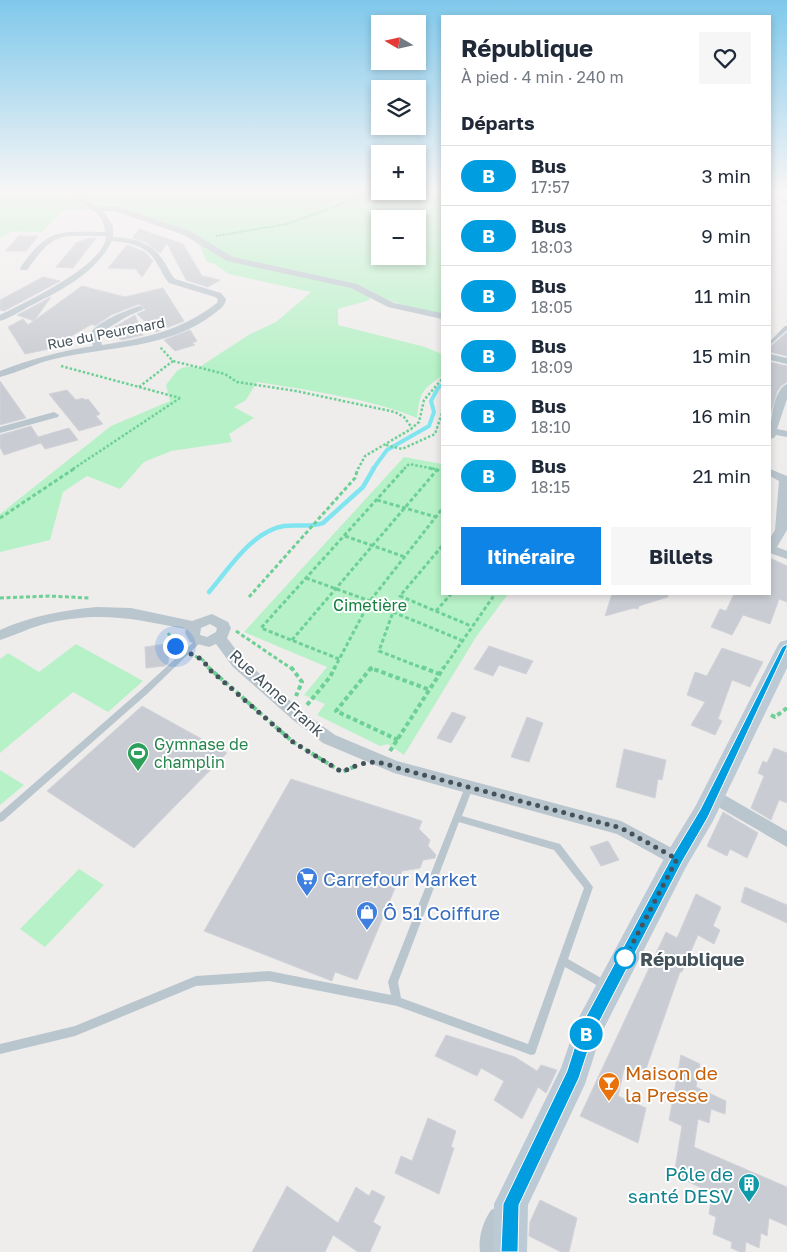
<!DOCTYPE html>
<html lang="fr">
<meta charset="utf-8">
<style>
body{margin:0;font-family:"Golos Text",sans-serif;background:#f6f6f7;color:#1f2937;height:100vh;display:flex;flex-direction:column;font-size:19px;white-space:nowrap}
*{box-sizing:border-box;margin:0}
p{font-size:16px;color:#747a83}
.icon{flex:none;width:28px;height:28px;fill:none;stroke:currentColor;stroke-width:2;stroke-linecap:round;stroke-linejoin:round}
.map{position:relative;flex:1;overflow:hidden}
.drawer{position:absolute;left:441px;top:15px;width:330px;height:580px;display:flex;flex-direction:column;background:#fff;border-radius:0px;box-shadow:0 2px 8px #0003}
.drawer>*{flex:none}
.badge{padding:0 10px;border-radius:16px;font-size:18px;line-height:32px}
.needle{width:32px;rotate:279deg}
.controls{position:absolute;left:371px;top:15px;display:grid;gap:10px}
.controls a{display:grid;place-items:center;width:55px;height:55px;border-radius:0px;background:#fff;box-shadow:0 2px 8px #0003;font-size:25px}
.you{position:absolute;width:25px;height:25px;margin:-12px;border:4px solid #fff;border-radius:50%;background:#1a73e8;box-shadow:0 0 0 8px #1a73e833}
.map>.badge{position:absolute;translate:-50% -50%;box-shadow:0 0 0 2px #fff}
h2{padding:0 20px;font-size:19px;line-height:45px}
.round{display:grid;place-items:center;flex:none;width:52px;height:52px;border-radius:0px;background:#f6f6f7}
.summary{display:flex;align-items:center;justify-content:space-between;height:85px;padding:0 20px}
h1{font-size:24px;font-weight:700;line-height:38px}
.button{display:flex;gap:10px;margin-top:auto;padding:10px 20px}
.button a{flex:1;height:58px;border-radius:0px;background:#0f84e7;color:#fff;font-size:20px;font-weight:700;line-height:58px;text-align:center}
.button a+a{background:#f6f6f7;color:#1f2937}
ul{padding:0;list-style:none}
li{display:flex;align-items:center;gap:15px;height:60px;padding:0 20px;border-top:1px solid #e0e1e3}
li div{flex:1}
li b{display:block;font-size:19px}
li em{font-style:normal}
li .badge{min-width:55px;font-weight:700;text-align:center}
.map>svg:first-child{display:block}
</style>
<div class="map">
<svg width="787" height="1252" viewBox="0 0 787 1252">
<rect width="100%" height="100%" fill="#efecec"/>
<path fill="#b7f1c7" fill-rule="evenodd" d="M0,193H442V313C410,308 394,305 365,288L370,300L338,309V325L425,347L442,354V376C421,390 420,393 417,418C372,399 307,390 257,382L246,400L234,407L254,418L229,434L232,442L171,451L144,462L120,489L87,476L63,492L50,540L0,552V514L111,426L170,401L166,385C177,371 178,364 198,368L250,334L276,322L311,292L229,274L213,263L207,262L196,238L177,233L184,229L117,207L62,211L42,232L12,231L0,238ZM380,219H418V256H380Z
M404,457L442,464V594H508L476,637L404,755L388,744L380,746L317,715L325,704L304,695L327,667L244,632Z
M76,644L143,681L108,712L73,692L0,753V659L8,653L39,672Z
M0,770L24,785L0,805Z
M79,869L104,885L45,947L20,929Z"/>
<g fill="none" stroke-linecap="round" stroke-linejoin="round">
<path stroke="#81e5f0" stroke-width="4" d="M373,469L387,450L429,426L434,412L431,401L438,388L442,385"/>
<path stroke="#81e5f0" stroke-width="4.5" d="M209,592C229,569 252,531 284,526C297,524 310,528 323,523L363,487L374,468"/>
</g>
<path fill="#c9ccd2" stroke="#d0d3d9" d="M139,229L183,244L202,276L220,280L208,287L186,280L167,243L160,253L146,242L133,238Z
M19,236H38L26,251H5Z
M89,238H96L73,268L56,267L76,243Z
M127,245L145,252L153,261L142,277L136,269L108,268Z
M43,277L60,281L4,311L0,310V300Z
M82,286L125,297L163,288L184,321L156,332L137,314L146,310L139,304L111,315L95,326L92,324L68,338L73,344L25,354L8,327L23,319L28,325Z
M51,297L34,321L17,315L29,309Z
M135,315L143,335L122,340L106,332Z
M190,330L197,341L192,343L195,345L175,351L164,340Z
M787,332V356L770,352V347Z
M770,362L787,366V382L781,386L777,392L770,416Z
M0,381L26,418L0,425Z
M67,390L76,400L83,398L85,400L88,399L100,414L96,416L103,424L79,431L49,394Z
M31,426L38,437L69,428L78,440L45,449L41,443L4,455L0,447V435Z
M770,558L787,566V602L779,599L770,624L743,615L732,635L711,627L720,609L726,611L734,594H770Z
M612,594H668V597L639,606L638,609L634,608L605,616Z
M165,644V650L169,649L168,663L165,666L146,668L145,647Z
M489,646L533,661L526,674L499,665L493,676L474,669Z
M722,648L763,662L750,687L732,680L718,719L722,721L715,735L691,725L705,702L687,695L695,672L707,676Z
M142,706L227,753L134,848L47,791Z
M452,712L466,717L451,743L437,738Z
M527,717L543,723L529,762L511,757Z
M774,748L787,753V803L779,800L771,820L751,808L764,776L758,773L763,761L767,763Z
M624,749L666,760L662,780L658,779L655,798L616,787Z
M291,779L422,821L419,829L430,840L428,846L436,855L435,858L423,860L420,868L402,871L357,980L335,972L332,981L204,931Z
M723,812L758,833L747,858L730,849L727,856L707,846Z
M608,841L619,860L601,866L590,847Z
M745,887L787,905V923L741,902Z
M696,894L721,907L713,926L720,930L714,944L698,935L682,972H680L646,1069L633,1074L624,1069L618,1096L646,1108L638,1143L580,1116L666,932L677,938Z
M446,1035L515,1057L537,1071L541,1065L557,1070L546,1093L538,1087L522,1119L494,1100L504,1081L481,1068L477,1076L435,1056Z
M681,1055L700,1064L696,1087L726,1101L725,1114L711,1109L709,1123L698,1119L694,1147L787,1187V1226L769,1218L767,1236L761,1233L759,1248L746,1242L745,1252H740L731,1248L732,1242L713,1234L716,1217L709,1214L712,1193L674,1175L682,1126L669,1120Z
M428,1118L456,1131L451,1147L454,1148L439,1194L395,1173L401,1156L412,1161Z
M287,1186L338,1223L356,1187L369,1196L372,1190L385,1197L373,1222L381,1227L370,1252H358L333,1235L325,1252H252Z
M540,1200L577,1218L569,1252H561L529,1236L530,1222Z"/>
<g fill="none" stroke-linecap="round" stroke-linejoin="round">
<path stroke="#6dd095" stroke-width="2" stroke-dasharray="2 1" stroke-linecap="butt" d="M770,195L787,203
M216,236L287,224L332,208L366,193"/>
<path stroke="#6dd095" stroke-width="2.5" stroke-dasharray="2.5 2" stroke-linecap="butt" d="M173,361L225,374L237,382L296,391L395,412L404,417L412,428
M61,366L180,398
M139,387L173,361L160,347
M386,445L402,449L435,434L442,413
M73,469L180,398
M358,469L365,456L411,429L419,422L424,400L442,379
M404,469L409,464L435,469"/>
<path stroke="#6dd095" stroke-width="3" stroke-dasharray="4 2.5" stroke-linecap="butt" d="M429,468L442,471
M377,500L436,517
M0,518L75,468
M345,536L405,557
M442,546L400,596L471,626
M306,578L370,601
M249,597L355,478L358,468
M0,598L49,596L89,598
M436,611L451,594
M236,631L292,669
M168,633L178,648
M292,640L437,470
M195,656L203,660L209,669
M339,659L261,628L405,468
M334,669L370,601L442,509
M371,669H373
M425,669L379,651L393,612L461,640
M443,669L495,594"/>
<path stroke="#6dd095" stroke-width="4" stroke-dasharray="4.5 3" stroke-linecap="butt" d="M208,667L293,742L342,772L356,766
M291,667L302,682L296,696
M422,667L439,674
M307,705L330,677L335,667
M771,715L775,717L787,708
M398,740L336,711L371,668L430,690
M390,751L444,667"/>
<path fill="#bac6cd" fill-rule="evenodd" d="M785,326H787V330L770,345V341Z
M197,639H199L202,641L147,694L3,821L0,822V813L141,690Z
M469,784L472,785L473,787L462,816L560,844L593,887L568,959L608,982L610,985L608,988L605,990L565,967L535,1054L531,1055L397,1006L269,981L196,986L75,1036L0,1054V1044L75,1026L196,976L269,971L391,995L388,982L465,787L466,785ZM459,822L554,850L584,888L528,1044L401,998L398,982Z"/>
<path fill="#bac6cd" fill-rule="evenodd" d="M69,193H76L98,207H119L190,231L233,257L357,284L394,303L442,313V319L388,307L351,288L227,261L184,235L115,211H103L113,226V237C130,238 149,241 160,256C166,263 169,272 175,279L221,293L226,299C225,306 220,309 215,313C170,349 108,346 54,359C36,363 19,372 0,377V371C30,359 61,351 93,346L89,335C96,322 126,310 140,306L144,309L128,316L100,333L99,335L102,345C146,338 180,331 217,303L218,299L215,297L169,283C163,276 160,267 154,259C146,246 128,242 112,241C95,274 60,291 28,307C19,312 10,318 0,321V315C24,303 106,265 106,236C60,236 55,230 27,270H21L20,268C49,227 58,232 105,232C105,210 81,206 69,193Z
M770,354L787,358V364L770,360Z
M787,384V399L777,429L787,431V437L776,435L774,438L770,439C770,426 773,389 787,384Z
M54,412L59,415L58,417L0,433V427Z
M770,469L787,476V530L777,547L787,551V559L770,553V538L775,530L779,481L770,476Z
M97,607L131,608L192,621L212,614L228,622L231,628L227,638L243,659L303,712L335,735L397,761L621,821L683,854L686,859L683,864L677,867L617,834L394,773L323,743L293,720L233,667L216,644L209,647L190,642L185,633L186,629C134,619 102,611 48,623C31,627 16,635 0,640V630C31,616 64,610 97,607ZM210,624L217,628L216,632L207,637L200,635L201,628Z
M714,789L787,831V847L708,801L706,796L708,791Z
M499,1206L507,1210L511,1218L504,1234V1252H480C478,1237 483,1222 491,1210Z"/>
<path fill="#bbcad5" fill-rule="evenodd" d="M787,640V668L713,821L686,867L601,1034L585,1084L528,1205L527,1252H493L494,1204L561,1068L578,1019L668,851L695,807L777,647L780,642Z"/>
</g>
<linearGradient id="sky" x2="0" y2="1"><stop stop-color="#7fc8eb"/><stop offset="0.52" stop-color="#f8f6f6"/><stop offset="1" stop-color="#f8f6f6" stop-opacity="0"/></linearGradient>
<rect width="787" height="368" fill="url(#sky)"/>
<path fill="#009ee1" stroke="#fff" d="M787,644V647L708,817L682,862L594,1032L579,1078L519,1205L518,1252H501L503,1204L567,1071L582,1024L673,855L700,810L782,647Z"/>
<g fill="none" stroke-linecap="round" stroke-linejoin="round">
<path stroke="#44525b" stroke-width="5" stroke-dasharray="0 9" d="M175,646L203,660L209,669L293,742L342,772C360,763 374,758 394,767L621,828L677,859L625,958"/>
</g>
<defs>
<g id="stadium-pin" transform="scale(1.125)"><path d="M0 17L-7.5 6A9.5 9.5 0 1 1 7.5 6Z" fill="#2e9e5b" stroke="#fff"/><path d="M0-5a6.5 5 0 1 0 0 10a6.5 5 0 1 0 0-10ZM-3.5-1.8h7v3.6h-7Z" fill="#fff"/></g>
<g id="supermarket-pin" transform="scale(1.125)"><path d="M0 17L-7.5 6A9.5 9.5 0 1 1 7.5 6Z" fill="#3f7fe0" stroke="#fff"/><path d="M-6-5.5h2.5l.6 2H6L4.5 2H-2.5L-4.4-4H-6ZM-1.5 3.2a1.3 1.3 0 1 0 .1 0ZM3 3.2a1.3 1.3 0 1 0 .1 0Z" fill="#fff"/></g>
<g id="shop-pin" transform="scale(1.125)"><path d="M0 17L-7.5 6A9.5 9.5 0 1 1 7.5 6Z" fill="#3f7fe0" stroke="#fff"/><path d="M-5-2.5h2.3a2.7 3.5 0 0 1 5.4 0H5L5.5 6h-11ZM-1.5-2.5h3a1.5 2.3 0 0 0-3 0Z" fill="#fff"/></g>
<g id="bar-pin" transform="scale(1.125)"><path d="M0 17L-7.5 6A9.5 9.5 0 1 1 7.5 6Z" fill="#e8710a" stroke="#fff"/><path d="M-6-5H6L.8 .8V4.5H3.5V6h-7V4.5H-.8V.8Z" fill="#fff"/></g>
<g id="building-pin" transform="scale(1.125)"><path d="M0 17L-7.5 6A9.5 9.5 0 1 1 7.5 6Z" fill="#0f9aa8" stroke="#fff"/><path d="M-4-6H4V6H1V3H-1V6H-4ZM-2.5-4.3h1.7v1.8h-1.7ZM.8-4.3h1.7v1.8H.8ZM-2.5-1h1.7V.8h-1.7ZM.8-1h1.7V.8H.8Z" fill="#fff"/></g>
</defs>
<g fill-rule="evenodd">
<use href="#stadium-pin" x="138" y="753"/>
<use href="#supermarket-pin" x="307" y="878"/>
<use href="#shop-pin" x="367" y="912"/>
<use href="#bar-pin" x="609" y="1083"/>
<use href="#building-pin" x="749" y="1184"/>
</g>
<circle fill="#fff" stroke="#009ee1" stroke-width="2.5" cx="625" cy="958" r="10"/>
<g text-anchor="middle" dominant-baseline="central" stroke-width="4" stroke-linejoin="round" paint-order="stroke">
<g font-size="14" fill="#44525b" stroke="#fff">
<text transform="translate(106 333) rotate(-11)">Rue du Peurenard</text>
</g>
<g font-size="16" fill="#117f3d" stroke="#fff">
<text x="370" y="605">Cimetière</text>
</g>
<g font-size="16" fill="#44525b" stroke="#fff">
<text transform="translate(277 693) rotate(42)">Rue Anne Frank</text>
</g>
<g font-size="16" fill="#27864d" stroke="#fff" text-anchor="start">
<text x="154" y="744">Gymnase de<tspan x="154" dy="18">champlin</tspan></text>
</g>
<g font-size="19" fill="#366cbe" stroke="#fff" text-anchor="start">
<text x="323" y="878">Carrefour Market</text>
<text x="383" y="912">Ô 51 Coiffure</text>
</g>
<g font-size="19" font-weight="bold" fill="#44525b" stroke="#fff" text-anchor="start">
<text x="640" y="958">République</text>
</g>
<g font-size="19" fill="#c56008" stroke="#fff" text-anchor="start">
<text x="625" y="1072">Maison de<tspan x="625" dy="22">la Presse</tspan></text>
</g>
<g font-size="19" fill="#0d838f" stroke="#fff" text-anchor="end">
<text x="733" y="1173">Pôle de<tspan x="733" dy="22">santé DESV</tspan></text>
</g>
</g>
</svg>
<div class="controls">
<a><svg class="needle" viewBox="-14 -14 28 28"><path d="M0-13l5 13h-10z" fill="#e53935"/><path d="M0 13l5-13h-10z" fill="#747a83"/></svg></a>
<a><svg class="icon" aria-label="layers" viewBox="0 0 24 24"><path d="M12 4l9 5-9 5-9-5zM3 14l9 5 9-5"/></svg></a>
<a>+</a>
<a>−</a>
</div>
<div class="you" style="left:175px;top:646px"></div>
<b class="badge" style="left:586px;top:1034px;background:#009ee1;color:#fff">B</b>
<section class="drawer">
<div class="summary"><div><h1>République</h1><p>À pied · 4 min · 240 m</p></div><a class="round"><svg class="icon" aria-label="heart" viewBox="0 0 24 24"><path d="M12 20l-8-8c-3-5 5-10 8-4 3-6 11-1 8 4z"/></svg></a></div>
<h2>Départs</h2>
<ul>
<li><span class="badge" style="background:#009ee1;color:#fff">B</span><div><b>Bus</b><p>17:57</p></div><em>3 min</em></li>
<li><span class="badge" style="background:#009ee1;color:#fff">B</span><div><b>Bus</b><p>18:03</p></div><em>9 min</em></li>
<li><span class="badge" style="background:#009ee1;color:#fff">B</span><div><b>Bus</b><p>18:05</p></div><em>11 min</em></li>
<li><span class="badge" style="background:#009ee1;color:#fff">B</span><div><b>Bus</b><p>18:09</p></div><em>15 min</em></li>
<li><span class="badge" style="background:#009ee1;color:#fff">B</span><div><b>Bus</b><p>18:10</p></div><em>16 min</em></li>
<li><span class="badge" style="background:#009ee1;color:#fff">B</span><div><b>Bus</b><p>18:15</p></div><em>21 min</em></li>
</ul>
<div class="button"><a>Itinéraire</a><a>Billets</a></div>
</section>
</div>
